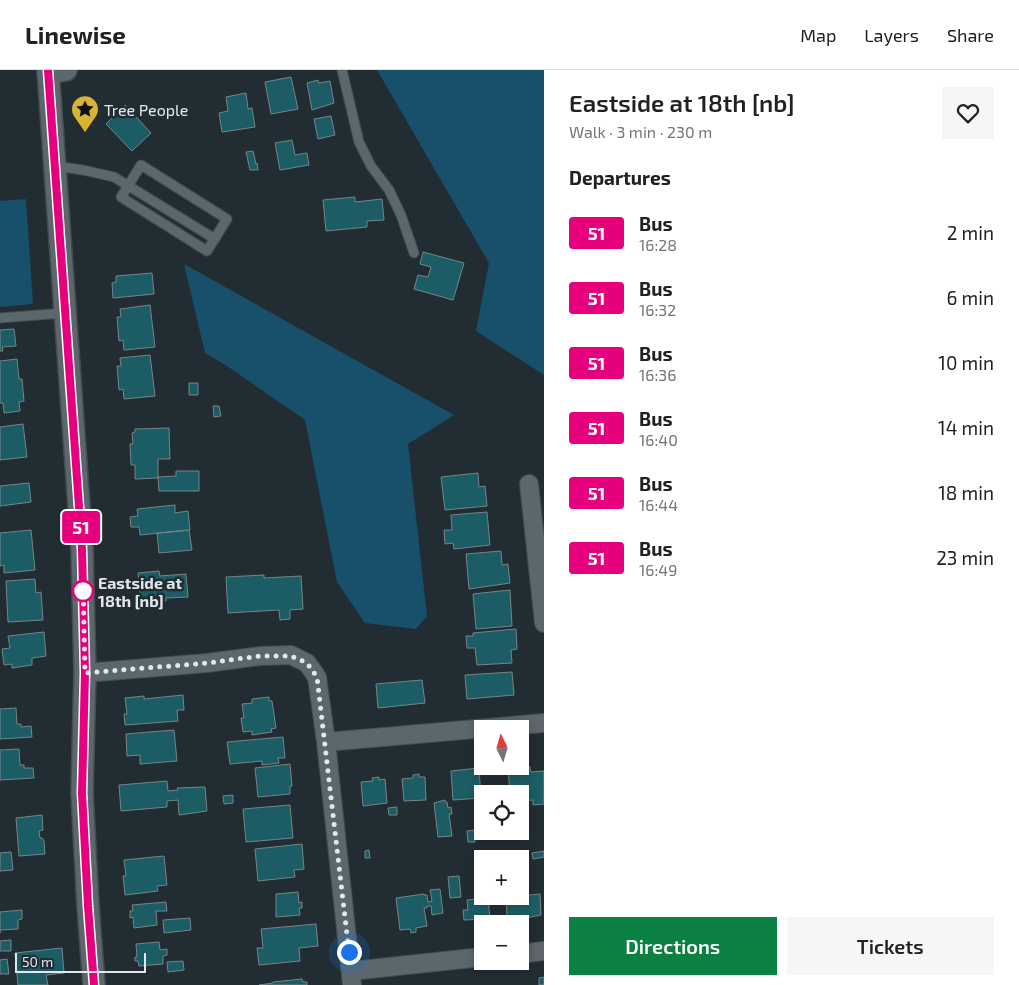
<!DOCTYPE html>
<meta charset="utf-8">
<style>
body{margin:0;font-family:"Exo 2",sans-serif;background:#f6f6f6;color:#202124;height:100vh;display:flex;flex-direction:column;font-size:19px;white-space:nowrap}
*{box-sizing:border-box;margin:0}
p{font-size:16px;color:#757577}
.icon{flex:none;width:28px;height:28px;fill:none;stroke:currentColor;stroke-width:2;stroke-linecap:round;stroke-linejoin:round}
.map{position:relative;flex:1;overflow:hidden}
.details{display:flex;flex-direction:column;background:#fff;width:475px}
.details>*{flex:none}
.badge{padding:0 10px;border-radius:4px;font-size:18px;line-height:32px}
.needle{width:32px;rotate:355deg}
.controls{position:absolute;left:474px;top:650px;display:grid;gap:10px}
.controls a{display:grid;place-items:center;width:55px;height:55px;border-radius:0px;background:#fff;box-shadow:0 2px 8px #0003;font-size:25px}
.scale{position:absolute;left:15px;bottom:12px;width:131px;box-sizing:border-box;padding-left:5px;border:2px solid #e1e7ec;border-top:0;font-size:14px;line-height:18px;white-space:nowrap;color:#e1e7ec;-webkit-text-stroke:4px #222d33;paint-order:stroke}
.you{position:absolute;width:25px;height:25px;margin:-12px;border:4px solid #fff;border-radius:50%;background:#1a73e8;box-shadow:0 0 0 8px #1a73e833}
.map>.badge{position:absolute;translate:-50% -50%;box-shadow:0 0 0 2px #fff}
h2{padding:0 25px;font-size:19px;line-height:45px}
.round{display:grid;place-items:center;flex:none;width:52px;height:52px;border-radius:0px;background:#f6f6f6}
.overview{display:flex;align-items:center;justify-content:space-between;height:85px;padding:0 25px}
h1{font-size:24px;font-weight:600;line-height:38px}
.primary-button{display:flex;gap:10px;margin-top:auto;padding:10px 25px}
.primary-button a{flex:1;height:58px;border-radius:0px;background:#0b8043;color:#fff;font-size:20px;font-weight:600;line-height:58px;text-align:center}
.primary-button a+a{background:#f6f6f6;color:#202124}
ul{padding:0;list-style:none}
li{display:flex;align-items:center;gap:15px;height:65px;padding:0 25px}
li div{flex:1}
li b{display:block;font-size:19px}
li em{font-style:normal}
li .badge{min-width:55px;font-weight:700;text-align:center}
header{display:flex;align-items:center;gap:30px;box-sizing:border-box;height:70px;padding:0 25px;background:#fff;border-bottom:1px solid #e0e0e0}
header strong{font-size:24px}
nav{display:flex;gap:28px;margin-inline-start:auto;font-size:18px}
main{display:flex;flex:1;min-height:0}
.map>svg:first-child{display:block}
</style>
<header>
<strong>Linewise</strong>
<nav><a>Map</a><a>Layers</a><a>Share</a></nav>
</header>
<main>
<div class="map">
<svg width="544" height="915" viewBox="0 0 544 915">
<rect width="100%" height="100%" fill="#222d33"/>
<path fill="#184f6b" d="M377,0H544V305L476,261L489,193Z
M26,129L33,234L0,237V131Z
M184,194L454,345L408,374L427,546L416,559L365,553L337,512L305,350L227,296L205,283Z"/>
<path fill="#1c5d65" stroke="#768587" d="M291,7L298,39L271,44L265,12Z
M318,10L319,13L330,11L334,33L312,40L307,13Z
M246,23L248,39L252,38L255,57L222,62L219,43L228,41L226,27Z
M125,35L151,63L132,81L106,54Z
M331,46L335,65L318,69L314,49Z
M292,70L295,85L307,83L309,95L280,100L275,73Z
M253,81L256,94L257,93L258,100H250L246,82Z
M355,127V132L382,129L384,150L367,151V157L326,161L323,130Z
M423,182L464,193L453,230L414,219L418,205L428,207L431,197L420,194Z
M152,203L154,224L113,228L112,213L116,212V206Z
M150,235L155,277L124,280L123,270L119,271L117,247H121L120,239Z
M14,259L16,276L2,277L3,281H0V260Z
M150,285L155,326L124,329L123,319L119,320L117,296H121L120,288Z
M17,289L19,309H22L24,331L19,332L20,341L4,343L3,333H0V291Z
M189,313H198V325H189Z
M213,336H219L221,346L214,347Z
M23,354L27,387L0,390V357Z
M169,358L170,389H158V408L135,409V395H131L130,374H133L132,363L135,362V359Z
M176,401H199V421H159L158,407L176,406Z
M478,403L479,417L485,416L487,436L445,440L441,407Z
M29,413L31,432L0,436V416Z
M175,435V443L188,441L190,460L140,465L139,457H131L130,447L138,446L137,439Z
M487,442L490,475L454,479L453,473L445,474L444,460H452L451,445Z
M31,460L35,500L4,503V495L0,496V463Z
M189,460L192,480L159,483L157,463Z
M501,481L502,495L508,494L510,513L469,519L466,484Z
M159,501L160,506L186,504L188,527L166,528V531L141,533L138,503Z
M264,505V508L301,506L303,539L290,540V549L280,550L279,540L228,543L226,507Z
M35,509L36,523L41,522L43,550L8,552L6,511Z
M510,520L512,556L476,559L473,524Z
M516,559L517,579L511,580L512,593L477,595L475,578H467L466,566H473V563Z
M44,562L46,586L32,588V595L12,598V594L4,595L2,579L10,578L8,566Z
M512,602L514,625L467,629L465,605Z
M422,610L425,633L378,638L376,614Z
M183,625L184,640H177L178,651L125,655L124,644H127L125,628L144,626V629Z
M269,627V631H272L276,658L271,659L272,662L252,665V661L243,662L241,648H244L242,634L252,633V629Z
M16,638L17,654H21V657L31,656L32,667L0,669V639Z
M174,660L177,691L140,694V685L127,686L126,664Z
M283,667L285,688H278L279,693L262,695V691L230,694L227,672Z
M19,679L20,695H24V698H33L34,708L0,710V680Z
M290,694L292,716H290V724L258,727L255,698Z
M519,696L530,697L531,702L544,701V734L533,735V730L523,731L522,723L510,724L508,699L519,698Z
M479,698L481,728L453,730L451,701Z
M419,704V707H425L426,730L404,731L402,709L413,708V705Z
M379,707V710L385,709L387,733L363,736L361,712L373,711L372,708Z
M167,711L168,721L178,720L177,718L205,717L207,741L179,745L178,730L167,731V737L121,741L119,715Z
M233,725V733L224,734L223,726Z
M445,730V732H447L448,738L451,737L452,744H449L452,766L438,767L434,733Z
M290,735L293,768L246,772L243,739Z
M397,737V745H389L388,738Z
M42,745L43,760L39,761L40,768H42L44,771L45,784L19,786L16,748Z
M474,760L475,772H468L467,761Z
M302,774L304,799L294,800L295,807L258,811L255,779Z
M369,780L370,788H365V781Z
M544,781V787L533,789L532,783Z
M11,782L13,800L0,801V783Z
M164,786L167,815L157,816L158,821L125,825L123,806H126L124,790Z
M459,806L461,827L450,828L448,807Z
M440,819L443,843L432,845L431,836H427V838H424L427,856L416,858V862L411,863L410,859L400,860L396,828L424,824V825H427L428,832L432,831L430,820Z
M298,822L299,833L302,832V838H299L300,845L276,847V824Z
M540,824L541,845L526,848V845L507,847L506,827Z
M488,828L490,849L464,850L463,840H468L467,830Z
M166,832L167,841H156L157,855L134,858L133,847L130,848V841H133L132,835Z
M22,840V849L18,850V859L0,860V863V842Z
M190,848L191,860L164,863L163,850Z
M316,854L318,876L299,878L300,891L259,895L257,878H263L261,859Z
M11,870V881H0V871Z
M159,872L160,880L167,879V885L163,886V894L139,896L138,891H135V887H137L136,874Z
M62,878L64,903L46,905L48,915H18L15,883Z
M7,889L9,904H0V890Z
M183,891L184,900L168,902L167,892Z
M544,907V915H539V908Z
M302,909L303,912H307V915H259L273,913V912Z"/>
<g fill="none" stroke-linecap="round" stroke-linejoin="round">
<g stroke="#434c51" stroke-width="11">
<path id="service" d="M342,0L359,72L371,96L389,120L401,145L414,183
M141,95L227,149L207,181L121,127Z
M55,96L83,100L114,107L215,169
M0,248L64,243"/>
</g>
<g stroke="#434c51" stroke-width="20">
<path id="minor" d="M529,414L544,553
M85,603L207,593L260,586L291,585L307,593L317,607L326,672L352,915
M326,672L544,653
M520,884L544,881
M351,901L482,887"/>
</g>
<g stroke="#434c51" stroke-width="24">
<path id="tertiary" d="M48,0L82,479L85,603L82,723L88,836L94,915
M48,3L66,0"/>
</g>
<use href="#service" stroke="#5b666d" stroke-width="9"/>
<use href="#minor" stroke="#5b666d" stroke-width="18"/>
<use href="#tertiary" stroke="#5b666d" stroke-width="21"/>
</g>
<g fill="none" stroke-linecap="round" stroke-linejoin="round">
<g stroke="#fff" stroke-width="11">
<path id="line" d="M48,0L82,479L85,603L82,723L88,836L94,915"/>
</g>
<use href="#line" stroke="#e6007e" stroke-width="8"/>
<path stroke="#e1e7ec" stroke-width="5" stroke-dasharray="0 9" d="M83,521V514L85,603L207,593L260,586H291L307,593L317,607L349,882"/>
</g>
<defs>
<g id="sight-pin" transform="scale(1.4375)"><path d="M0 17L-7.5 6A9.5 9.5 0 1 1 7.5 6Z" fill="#d7b434" stroke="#222d33"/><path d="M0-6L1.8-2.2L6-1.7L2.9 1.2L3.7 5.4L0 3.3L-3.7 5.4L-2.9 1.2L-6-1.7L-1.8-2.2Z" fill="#111"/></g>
</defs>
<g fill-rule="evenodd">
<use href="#sight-pin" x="85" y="39"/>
</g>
<circle fill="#fff" stroke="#e6007e" stroke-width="2.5" cx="83" cy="521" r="10"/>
<g text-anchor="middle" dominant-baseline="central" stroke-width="5" stroke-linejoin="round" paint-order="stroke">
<g font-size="16" fill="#e1e7ec" stroke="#222d33" text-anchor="start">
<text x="104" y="39">Tree People</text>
</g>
<g font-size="16" font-weight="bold" fill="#e1e7ec" stroke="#222d33" text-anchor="start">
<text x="98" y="512">Eastside at<tspan x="98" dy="18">18th [nb]</tspan></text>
</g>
</g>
</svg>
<div class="controls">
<a><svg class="needle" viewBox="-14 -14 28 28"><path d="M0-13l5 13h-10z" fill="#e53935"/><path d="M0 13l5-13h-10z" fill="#757577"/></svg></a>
<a><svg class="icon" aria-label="locate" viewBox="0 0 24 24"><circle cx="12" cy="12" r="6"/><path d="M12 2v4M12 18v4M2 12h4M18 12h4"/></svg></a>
<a>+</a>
<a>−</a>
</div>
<div class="scale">50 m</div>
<div class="you" style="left:349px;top:882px"></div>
<b class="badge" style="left:81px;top:457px;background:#e6007e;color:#fff">51</b>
</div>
<section class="details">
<div class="overview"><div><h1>Eastside at 18th [nb]</h1><p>Walk · 3 min · 230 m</p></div><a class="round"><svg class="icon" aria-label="heart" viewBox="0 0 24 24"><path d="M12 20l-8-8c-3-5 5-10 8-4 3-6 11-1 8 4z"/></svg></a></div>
<h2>Departures</h2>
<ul>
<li><span class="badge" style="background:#e6007e;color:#fff">51</span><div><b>Bus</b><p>16:28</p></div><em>2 min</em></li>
<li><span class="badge" style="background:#e6007e;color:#fff">51</span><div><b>Bus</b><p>16:32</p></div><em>6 min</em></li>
<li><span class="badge" style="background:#e6007e;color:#fff">51</span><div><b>Bus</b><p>16:36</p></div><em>10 min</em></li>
<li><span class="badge" style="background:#e6007e;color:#fff">51</span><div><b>Bus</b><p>16:40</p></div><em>14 min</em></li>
<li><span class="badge" style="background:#e6007e;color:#fff">51</span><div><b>Bus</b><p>16:44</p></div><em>18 min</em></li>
<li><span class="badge" style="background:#e6007e;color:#fff">51</span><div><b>Bus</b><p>16:49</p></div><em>23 min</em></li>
</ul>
<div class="primary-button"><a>Directions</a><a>Tickets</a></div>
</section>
</main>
